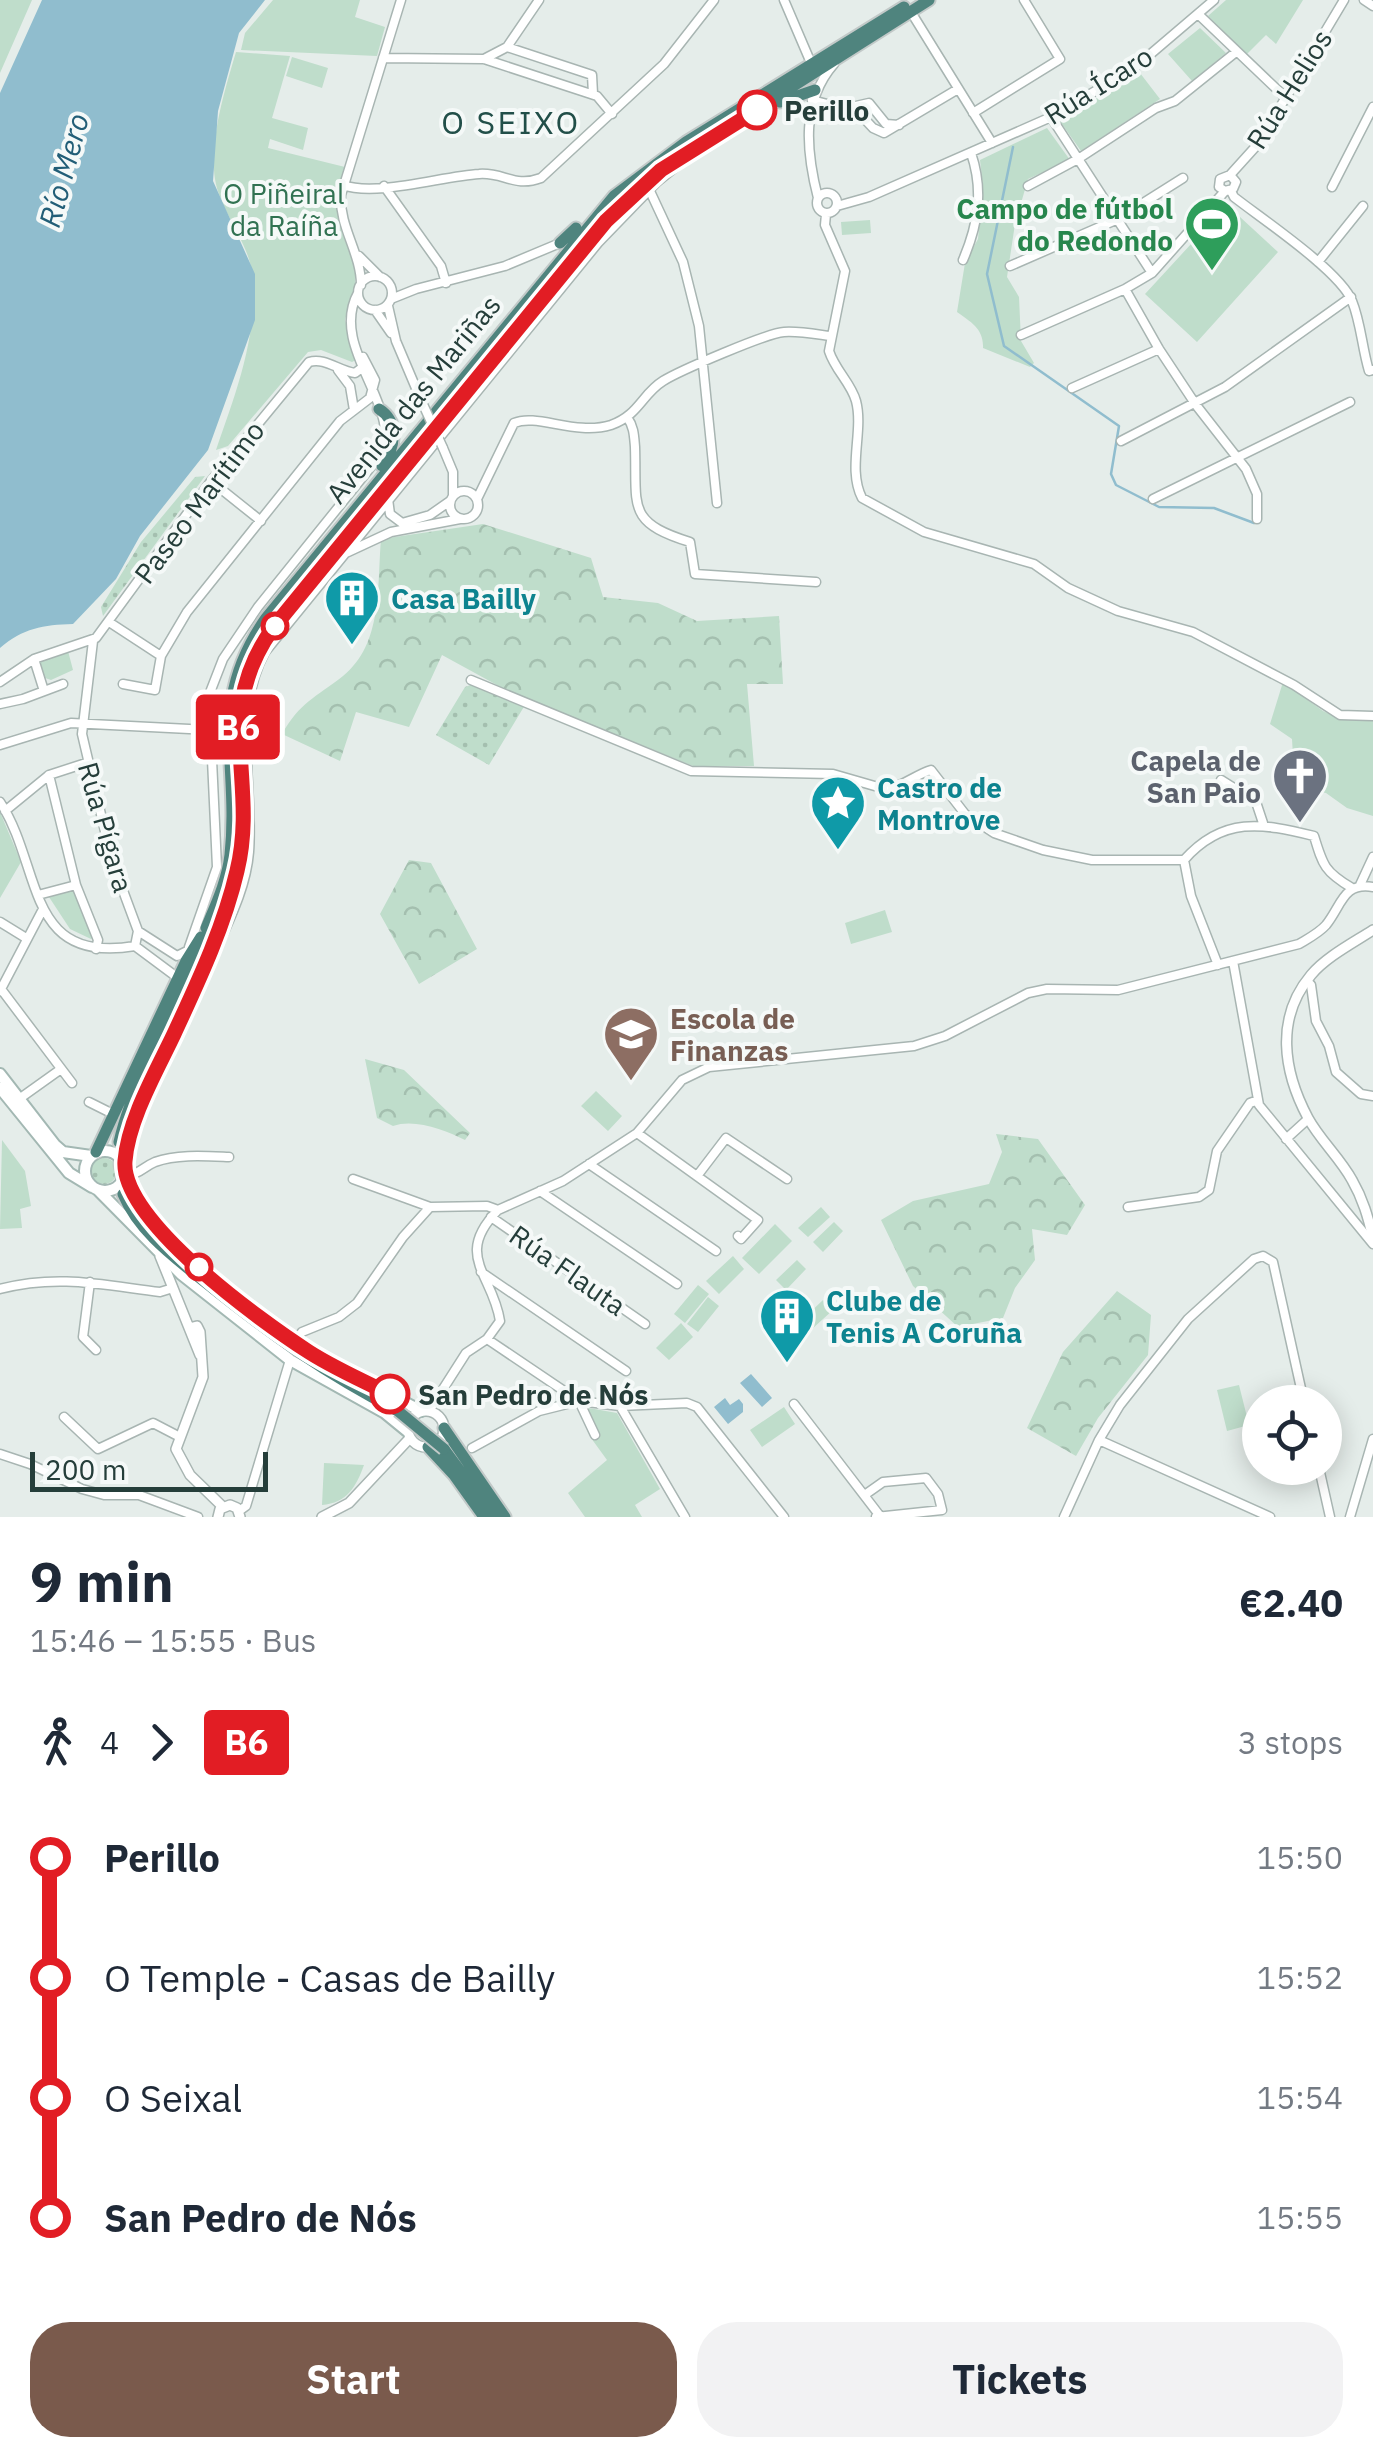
<!DOCTYPE html>
<meta charset="utf-8">
<style>
body{margin:0;font-family:"IBM Plex Sans",sans-serif;background:#f2f2f3;color:#1f2937;height:100vh;display:flex;flex-direction:column;font-size:38px;white-space:nowrap}
*{box-sizing:border-box;margin:0}
p{font-size:32px;color:#747a83}
.icon{flex:none;width:55px;height:55px;fill:none;stroke:currentColor;stroke-width:2;stroke-linecap:round;stroke-linejoin:round}
.map{position:relative;height:1517px;overflow:hidden}
.drawer{display:flex;flex-direction:column;background:#fff;flex:1}
.drawer>*{flex:none}
.badge{padding:0 20px;border-radius:8px;font-size:35px;line-height:65px}
.controls{position:absolute;left:1242px;top:1385px;display:grid;gap:20px}
.controls a{display:grid;place-items:center;width:100px;height:100px;border-radius:50%;background:#fff;box-shadow:0 5px 25px #0003;font-size:50px}
.scale{position:absolute;left:30px;bottom:25px;width:238px;box-sizing:border-box;padding-left:10px;border:5px solid #253e3a;border-top:0;font-size:28px;line-height:35px;white-space:nowrap;color:#253e3a;-webkit-text-stroke:8px #f5f9f8;paint-order:stroke}
.map>.badge{position:absolute;translate:-50% -50%;box-shadow:0 0 0 5px #fff}
.legs{display:flex;align-items:center;gap:15px;height:110px;padding:0 30px;font-size:32px}
.legs p{margin-inline-start:auto}
.headline{display:flex;align-items:center;justify-content:space-between;height:170px;padding:0 30px}
h1{font-size:55px;font-weight:800;line-height:75px}
.primary-button{display:flex;gap:20px;margin-top:auto;padding:20px 30px}
.primary-button a{flex:1;height:115px;border-radius:40px;background:#7a5a4c;color:#fff;font-size:40px;font-weight:800;line-height:115px;text-align:center}
.primary-button a+a{background:#f2f2f3;color:#1f2937}
ul{padding:0 30px;list-style:none}
li{display:flex;align-items:center;gap:35px;height:120px;font-size:38px}
li i{display:grid;place-items:center;width:15px;height:100%;margin:0 12px;background:currentColor}
li i::after{content:'';width:25px;height:25px;margin:-12px;border:8px solid;border-radius:50%;background:#fff}
li p{margin-inline-start:auto}
li:first-child i{background:linear-gradient(#0000 50%,currentColor 0)}
li:last-child i{background:linear-gradient(currentColor 50%,#0000 0)}
.map>svg:first-child{display:block}
</style>
<div class="map">
<svg width="1373" height="1517" viewBox="0 0 1373 1517">
<defs>
<pattern id="grass-dots" width="8" height="8" patternUnits="userSpaceOnUse" patternTransform="scale(2.5)"><rect width="8" height="8" fill="#bfddcb"/><path d="M2 2h.1M6 6h.1" fill="none" stroke="#a4bfaf" stroke-width="1.8" stroke-linecap="round"/></pattern>
<pattern id="forest-crowns" width="20" height="18" patternUnits="userSpaceOnUse" patternTransform="scale(2.5)"><rect width="20" height="18" fill="#bfddcb"/><path d="M2 6a3 3 0 1 1 6 0M12 15a3 3 0 1 1 6 0" fill="none" stroke="#a4bfaf"/></pattern>
</defs>
<rect width="100%" height="100%" fill="#e5edea"/>
<path fill="url(#grass-dots)" d="M205,476L103,616L101,607L141,542L195,477Z
M476,683L525,705L489,765L436,735L465,687Z
M91 1171a13 13 0 1 1 26 0a13 13 0 1 1-26 0Z"/>
<path fill="url(#forest-crowns)" d="M483,524L591,558L603,597L658,603L697,621L779,616L783,684H747L754,766H693L506,690L442,655L409,727L356,712L340,761L282,734C300,702 315,698 343,676C383,644 377,586 381,539Z
M409,860L431,863L477,949L419,984L380,914Z
M365,1059L404,1070L470,1133L465,1140C446,1130 414,1118 393,1126L377,1118Z
M996,1134L1038,1139L1085,1205L1067,1235L1032,1229L1035,1260L1015,1288L1003,1318L958,1327L913,1286L881,1220L913,1201L989,1184L1002,1152Z
M1117,1291L1151,1315L1148,1355L1098,1418L1076,1456L1027,1428L1063,1352Z"/>
<path fill="#bfddcb" d="M0,0H32L0,73Z
M273,0H360L355,17L385,27L377,56L241,50L245,33Z
M1226,0H1303L1276,44L1266,35L1246,55L1208,16Z
M1200,28L1226,53L1192,81L1168,54Z
M236,52L290,56L272,118L308,128L303,150L270,139L268,148L345,167L337,202L341,230L355,267V285L345,320L356,360L352,362L321,350L308,352L228,446L216,450C236,392 259,334 252,272C247,239 220,211 215,179C209,141 225,89 236,52Z
M292,57L328,68L322,88L286,76Z
M1140,73L1160,99L1081,151L1059,120Z
M1047,128L1070,160L1028,179L1015,224L1007,277L1019,297L1021,341L1034,363L1030,367L983,348C984,329 971,322 957,312L965,263L978,239L983,187L980,160Z
M1227,205L1278,252L1197,342L1145,294Z
M870,220L871,233L842,235L841,222Z
M68,651L73,670L51,680L45,678L40,662Z
M1283,682L1323,711L1340,719L1373,720V816L1347,808L1326,793L1291,786L1294,773L1292,739L1270,724Z
M0,812L21,862L0,898Z
M74,890L93,937L91,939L70,929L49,897Z
M885,910L892,932L851,944L845,923Z
M596,1091L622,1116L608,1131L581,1106Z
M2,1140L25,1171L31,1206L20,1209L22,1228L0,1229Z
M821,1207L830,1217L808,1237L798,1228Z
M834,1222L843,1231L823,1252L813,1242Z
M775,1224L792,1241L759,1274L742,1258Z
M733,1256L744,1269L719,1294L706,1281Z
M797,1260L806,1269L786,1290L776,1280Z
M698,1285L709,1294L685,1323L674,1314Z
M708,1297L719,1306L698,1332L687,1324Z
M823,1300L833,1310L812,1329L803,1319Z
M681,1323L693,1337L669,1360L656,1348Z
M1239,1385L1249,1425L1227,1431L1217,1390Z
M784,1407L795,1424L762,1447L750,1430Z
M589,1408L617,1413L660,1489L635,1505L642,1517H585L568,1493L607,1460L591,1438L598,1432L587,1415Z
M324,1463L364,1465C356,1487 347,1503 322,1505Z"/>
<path fill="#90bdce" d="M42,0H265L239,33L218,111L213,181L255,274V320L208,450L140,536L116,579L73,624C43,625 23,628 0,648V93Z
M751,1374L772,1398L762,1407L740,1383Z
M725,1398L730,1405L739,1399L743,1404V1412L728,1424L714,1407Z"/>
<g fill="none" stroke-linecap="round" stroke-linejoin="round">
<path stroke="#90bdce" stroke-width="2.5" d="M1013,147L987,274L1004,346L1119,426L1111,474L1116,485L1159,507L1214,508L1254,523"/>
<path stroke="#bfcac7" stroke-width="11" stroke-dasharray="11 5.5" stroke-linecap="butt" d="M119,1142L118,1165L123,1194"/>
<g stroke="#a8b5b2" stroke-width="11">
<path id="minor" d="M784,0L811,63
M1364,0L1373,6
M911,12L992,143
M1198,14L1287,99
M507,47L539,0
M383,58L484,59L597,96L612,114
M484,59L507,47L592,75L593,94
M812,100L858,112L873,128L884,133L958,89
M847,108L869,103L886,124L899,125
M973,113L1060,59L1024,0
M1051,117L1152,273
M1230,175L1258,144L1344,0
M343,185C376,197 443,176 479,174C504,172 514,188 541,178L664,64L714,0
M384,186L441,266L446,283
M1028,186L1078,159L1156,108L1175,101L1236,52
M1332,187L1373,107
M649,189L683,262L699,326L717,503
M1231,191L1234,197C1262,219 1340,271 1352,301C1361,323 1362,348 1369,371L1373,370
M817 203a10 10 0 1 1 20 0a10 10 0 1 1-20 0Z
M818,198C806,151 801,102 834,64
M837,206L869,197L1051,117L1133,69L1214,0
M826,214L825,225L845,271L829,351C835,370 851,383 856,401C864,431 847,469 862,498L924,532L1034,564L1068,588L1118,611L1193,632L1294,685L1340,715L1373,716
M359,256L380,277
M963,260C978,225 984,191 971,153
M1318,262L1363,206
M1010,266L1118,219L1183,178
M358 293a17 17 0 1 1 34 0a17 17 0 1 1-34 0Z
M361,285C361,253 339,227 341,195L401,0
M1125,289L1159,349L1196,405L1246,469L1257,494V519
M391,299L416,289L505,266L560,243
M388,306L396,341L421,400
M375,310L391,333
M1021,335L1125,289L1152,273L1225,191L1233,189L1236,182L1230,175L1220,179L1219,187L1225,191
M338,370L350,386L354,410
M1072,388L1159,349
M627,417C634,427 634,435 635,447C637,507 626,522 690,542L695,574L816,582
M1121,441L1225,387L1351,297
M443,448L453,472V496
M211,481L261,521
M450 505a14 14 0 1 1 28 0a14 14 0 1 1-28 0Z
M388,499L390,514L402,523L430,515L450,501
M477,499L514,423C537,413 575,436 611,425C639,415 642,394 663,381C679,371 767,333 784,332C799,331 815,334 830,336
M1153,499L1350,402
M348,552L391,532L460,519
M109,622L161,656
M93,641L82,734L112,861L138,931L135,946
M34,659L44,691
M471,680L691,771L833,774L885,789C900,789 916,774 931,770L965,814L994,833L1043,850L1092,860H1184
M0,682L34,659L96,638L211,481L309,362C325,357 339,371 355,373L363,367
M123,684L155,690L161,656L187,612L340,421L370,398L375,380L363,357
M0,704L23,699L63,684
M0,745L71,723L209,730
M49,775L76,885L98,940L96,949
M1221,780L1256,802L1263,823
M0,802C43,867 24,965 135,946L178,978
M5,811L49,775L86,763
M1360,885L1373,857
M38,895L76,885
M0,922L26,938
M138,931L177,956L187,951
M189,947L217,867L209,695L223,659L258,607L378,458C409,412 327,349 358,293
M1233,961L1259,1105L1373,1244
M210,963C225,928 246,891 249,852C254,786 232,713 265,652L598,243L657,182L678,165
M1218,965L1191,896L1184,860C1223,816 1262,823 1314,836C1323,866 1325,872 1352,888
M1307,981L1311,985L1316,1021L1329,1046L1336,1072L1361,1094L1373,1096
M1,989L72,1083
M0,991L43,909
M19,1099L61,1069
M89,1102L115,1115
M637,1133L758,1220L741,1239L738,1236
M1286,1139L1308,1119
M589,1164L716,1251
M125,1175C139,1175 143,1167 155,1162C177,1154 205,1156 229,1157
M697,1176L726,1138L787,1179
M353,1179L430,1207L487,1206L498,1210L563,1181L637,1133L682,1080L709,1067L914,1046L945,1036L1028,993L1047,989L1118,990L1299,944C1309,938 1319,933 1326,925C1342,905 1343,882 1373,887
M540,1191L677,1284
M1128,1207L1199,1197L1209,1190L1217,1151L1250,1103L1258,1100
M491,1217L645,1324
M481,1272L626,1371
M90,1282L83,1337L96,1350
M0,1289C58,1274 102,1285 160,1292L173,1288
M487,1339L579,1401L595,1435
M295,1342L302,1332L339,1317L357,1303L403,1237L430,1207
M794,1404L880,1516
M620,1406L685,1517
M429,1411L466,1353L487,1339L500,1321C493,1274 453,1256 498,1210
M64,1417L98,1449L153,1423L178,1436
M1099,1440L1270,1517
M472,1448L539,1411L579,1401L620,1406L687,1403L697,1407L784,1517
M0,1454L30,1464L82,1489L104,1495H139L198,1517
M1319,1468L1330,1517
M866,1494L883,1482L926,1478L938,1494L942,1510L876,1517
M239,1511L246,1506L290,1360
M1064,1517L1099,1440L1120,1405L1188,1319L1254,1259L1263,1256L1273,1262L1304,1402
M1350,1517L1373,1439"/>
</g>
<g stroke="#a8b5b2" stroke-width="12">
<path id="tertiary" d="M1373,930C1353,943 1326,957 1311,975C1275,1018 1283,1071 1308,1118C1320,1140 1340,1158 1352,1180C1363,1199 1368,1217 1373,1238
M160,1256L200,1355
M189,1328L197,1326L200,1332L203,1377L176,1449L190,1475L223,1507
M408 1429a18 18 0 1 1 36 0a18 18 0 1 1-36 0Z
M218,1517L220,1509L230,1505L237,1508L240,1517
M322,1517L349,1503L410,1438"/>
</g>
<g stroke="#a3b8b3" stroke-width="14">
<path id="secondary" d="M0,1074L55,1145L63,1152L91,1156
M0,1088L69,1173L92,1187
M85 1171a20 20 0 1 1 40 0a20 20 0 1 1-40 0Z
M125,1177L156,1229L244,1303L307,1351L421,1411
M98,1190L181,1274L290,1360L385,1413L407,1431"/>
</g>
<g stroke="#c2c9c8" stroke-width="15">
<path id="trunk" d="M780,102L815,90
M560,243L576,228
M379,409C400,422 395,449 382,466
M206,928C216,904 227,881 230,855C240,762 206,704 266,618L614,196L686,142L904,7
M119,1142C132,1085 174,1007 201,954C214,927 231,900 238,870C256,795 218,717 260,646L592,237L625,201L661,170L929,0
M96,1152L186,961L201,937
M124,1164C138,1091 180,1022 208,954
M123,1194C139,1232 174,1257 206,1283C268,1333 326,1374 398,1411
M444,1428L505,1517
M428,1447L454,1475L484,1517
M444,1449L494,1517"/>
</g>
<use href="#minor" stroke="#fff" stroke-width="8"/>
<use href="#tertiary" stroke="#fff" stroke-width="9"/>
<use href="#secondary" stroke="#fff" stroke-width="10"/>
<use href="#trunk" stroke="#4f847e" stroke-width="11"/>
<g stroke="#a8b5b2" stroke-width="11" stroke-linecap="butt">
<path id="minor-bridge" d="M421,400L443,448"/>
</g>
<g stroke="#c2c9c8" stroke-width="15" stroke-linecap="butt">
<path id="trunk-bridge" d="M398,1411L444,1449"/>
</g>
<use href="#minor-bridge" stroke="#fff" stroke-width="8"/>
<use href="#trunk-bridge" stroke="#4f847e" stroke-width="11"/>
</g>
<g fill="none" stroke-linecap="round" stroke-linejoin="round">
<g stroke="#fff" stroke-width="22">
<path id="line-1" d="M390,1394C363,1381 334,1368 309,1352C261,1321 120,1220 125,1161C128,1120 157,1070 174,1034C198,982 224,927 237,871C259,781 211,715 273,628L606,221L661,170L757,110"/>
</g>
<use href="#line-1" stroke="#e21d24" stroke-width="15"/>
</g>
<defs>
<g id="stadium-pin" transform="scale(2.875)"><path d="M0 17L-7.5 6A9.5 9.5 0 1 1 7.5 6Z" fill="#2e9e5b" stroke="#f5f9f8"/><path d="M0-5a6.5 5 0 1 0 0 10a6.5 5 0 1 0 0-10ZM-3.5-1.8h7v3.6h-7Z" fill="#fff"/></g>
<g id="building-pin" transform="scale(2.875)"><path d="M0 17L-7.5 6A9.5 9.5 0 1 1 7.5 6Z" fill="#0f9aa8" stroke="#f5f9f8"/><path d="M-4-6H4V6H1V3H-1V6H-4ZM-2.5-4.3h1.7v1.8h-1.7ZM.8-4.3h1.7v1.8H.8ZM-2.5-1h1.7V.8h-1.7ZM.8-1h1.7V.8H.8Z" fill="#fff"/></g>
<g id="church-pin" transform="scale(2.875)"><path d="M0 17L-7.5 6A9.5 9.5 0 1 1 7.5 6Z" fill="#6b7280" stroke="#f5f9f8"/><path d="M-1.2-6h2.4v3.5h3.3v2.4h-3.3V6h-2.4V-.1h-3.3v-2.4h3.3Z" fill="#fff"/></g>
<g id="sight-pin" transform="scale(2.875)"><path d="M0 17L-7.5 6A9.5 9.5 0 1 1 7.5 6Z" fill="#0f9aa8" stroke="#f5f9f8"/><path d="M0-6L1.8-2.2L6-1.7L2.9 1.2L3.7 5.4L0 3.3L-3.7 5.4L-2.9 1.2L-6-1.7L-1.8-2.2Z" fill="#fff"/></g>
<g id="school-pin" transform="scale(2.875)"><path d="M0 17L-7.5 6A9.5 9.5 0 1 1 7.5 6Z" fill="#8d6e63" stroke="#f5f9f8"/><path d="M0-5L7-2L0 1L-7-2ZM-4 1L0 2.5L4 1V4Q0 6-4 4Z" fill="#fff"/></g>
</defs>
<g fill-rule="evenodd">
<use href="#stadium-pin" x="1212" y="224"/>
<use href="#building-pin" x="352" y="598"/>
<use href="#church-pin" x="1300" y="776"/>
<use href="#sight-pin" x="838" y="803"/>
<use href="#school-pin" x="631" y="1034"/>
<use href="#building-pin" x="787" y="1316"/>
</g>
<g fill="#fff" stroke="#e21d24" stroke-width="5">
<circle cx="757" cy="110" r="18"/>
<circle cx="275" cy="626" r="12"/>
<circle cx="199" cy="1267" r="12"/>
<circle cx="390" cy="1394" r="18"/>
</g>
<g text-anchor="middle" dominant-baseline="central" stroke-width="8" stroke-linejoin="round" paint-order="stroke">
<g font-size="28" fill="#253e3a" stroke="#f5f9f8">
<text transform="translate(1098 85) rotate(-32)">Rúa Ícaro</text>
<text transform="translate(1289 89) rotate(-58)">Rúa Helios</text>
<text transform="translate(413 399) rotate(-51)">Avenida das Mariñas</text>
<text transform="translate(199 502) rotate(-53)">Paseo Marítimo</text>
<text transform="translate(106 827) rotate(74)">Rúa Pígara</text>
<text transform="translate(568 1270) rotate(35)">Rúa Flauta</text>
</g>
<g font-size="28" font-weight="bold" fill="#253e3a" stroke="#f5f9f8" text-anchor="start">
<text x="784" y="110">Perillo</text>
<text x="418" y="1394">San Pedro de Nós</text>
</g>
<g font-size="28" fill="#317252" stroke="#f5f9f8">
<text x="284" y="193">O Piñeiral<tspan x="284" dy="32">da Raíña</tspan></text>
</g>
<g font-size="28" font-weight="bold" fill="#27864d" stroke="#f5f9f8" text-anchor="end">
<text x="1173" y="208">Campo de fútbol<tspan x="1173" dy="32">do Redondo</tspan></text>
</g>
<g font-size="28" font-weight="bold" fill="#0d838f" stroke="#f5f9f8" text-anchor="start">
<text x="391" y="598">Casa Bailly</text>
<text x="877" y="787">Castro de<tspan x="877" dy="32">Montrove</tspan></text>
<text x="826" y="1300">Clube de<tspan x="826" dy="32">Tenis A Coruña</tspan></text>
</g>
<g font-size="28" font-weight="bold" fill="#5b616d" stroke="#f5f9f8" text-anchor="end">
<text x="1261" y="760">Capela de<tspan x="1261" dy="32">San Paio</tspan></text>
</g>
<g font-size="28" font-weight="bold" fill="#785e54" stroke="#f5f9f8" text-anchor="start">
<text x="670" y="1018">Escola de<tspan x="670" dy="32">Finanzas</tspan></text>
</g>
<g font-size="30" font-style="italic" fill="#225e77" stroke="#f5f9f8">
<text transform="translate(63 170) rotate(-75)">Río Mero</text>
</g>
<g font-size="32" letter-spacing="2.5" fill="#224f49" stroke="#f5f9f8">
<text x="511" y="122">O SEIXO</text>
</g>
</g>
</svg>
<div class="controls">
<a><svg class="icon" aria-label="locate" viewBox="0 0 24 24"><circle cx="12" cy="12" r="6"/><path d="M12 2v4M12 18v4M2 12h4M18 12h4"/></svg></a>
</div>
<div class="scale">200 m</div>
<b class="badge" style="left:238px;top:727px;background:#e21d24;color:#fff">B6</b>
</div>
<section class="drawer">
<div class="headline"><div><h1>9 min</h1><p>15:46 – 15:55 · Bus</p></div><b>€2.40</b></div>
<div class="legs"><svg class="icon" aria-label="walk" viewBox="0 0 24 24"><circle cx="13" cy="4" r="2"/><path d="M13 8l-2 6 4 7M11 14l-3 7M7 12l3-4h3l4 4"/></svg>4<svg class="icon" aria-label="forward" viewBox="0 0 24 24"><path d="M9 5l7 7-7 7"/></svg><b class="badge" style="background:#e21d24;color:#fff">B6</b><p>3 stops</p></div>
<ul>
<li><i style="color:#e21d24"></i><b>Perillo</b><p>15:50</p></li>
<li><i style="color:#e21d24"></i><span>O Temple - Casas de Bailly</span><p>15:52</p></li>
<li><i style="color:#e21d24"></i><span>O Seixal</span><p>15:54</p></li>
<li><i style="color:#e21d24"></i><b>San Pedro de Nós</b><p>15:55</p></li>
</ul>
<div class="primary-button"><a>Start</a><a>Tickets</a></div>
</section>
